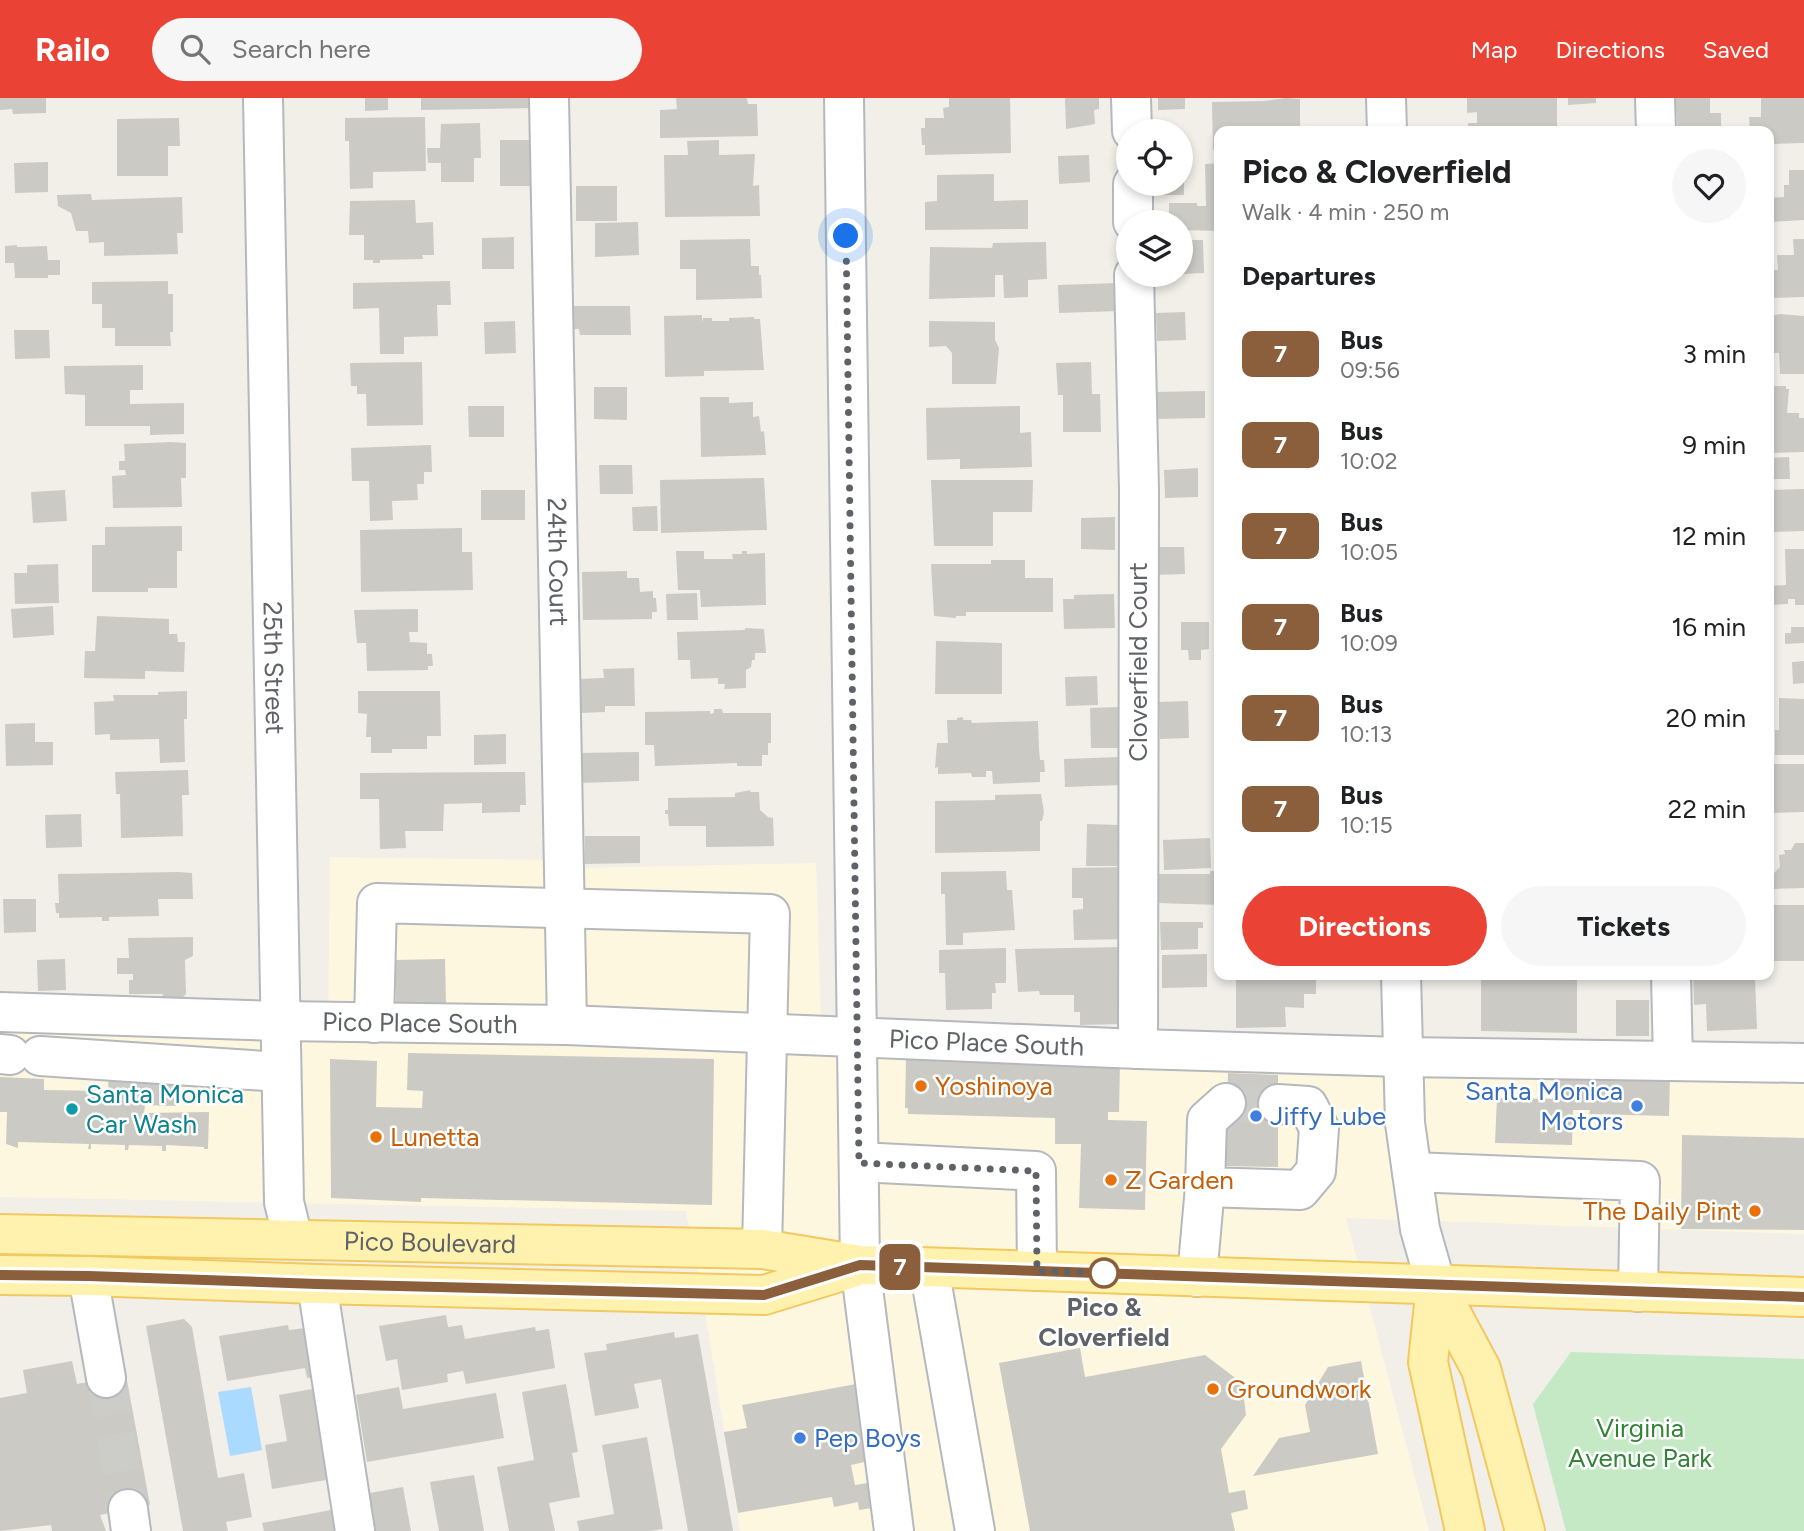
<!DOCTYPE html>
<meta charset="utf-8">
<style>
body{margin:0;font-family:Figtree,sans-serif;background:#f6f6f6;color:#202124;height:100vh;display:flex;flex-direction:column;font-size:26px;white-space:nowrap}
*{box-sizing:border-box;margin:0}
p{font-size:23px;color:#757577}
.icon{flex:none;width:38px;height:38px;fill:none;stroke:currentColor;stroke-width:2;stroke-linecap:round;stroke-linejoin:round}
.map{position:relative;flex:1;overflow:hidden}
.panel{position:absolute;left:1214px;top:28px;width:560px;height:854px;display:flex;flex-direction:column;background:#fff;border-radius:14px;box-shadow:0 4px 10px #0003}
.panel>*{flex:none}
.badge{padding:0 14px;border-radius:10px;font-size:24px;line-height:46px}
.tools{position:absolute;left:1116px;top:21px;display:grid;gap:14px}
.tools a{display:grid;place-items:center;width:77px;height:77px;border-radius:50%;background:#fff;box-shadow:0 4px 10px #0003;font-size:35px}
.you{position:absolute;width:35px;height:35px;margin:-18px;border:5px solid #fff;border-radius:50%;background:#1a73e8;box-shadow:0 0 0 10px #1a73e833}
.map>.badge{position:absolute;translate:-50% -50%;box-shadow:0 0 0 4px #fff}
h2{padding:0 28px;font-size:26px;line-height:63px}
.round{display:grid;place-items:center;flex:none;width:74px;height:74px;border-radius:37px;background:#f6f6f6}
.summary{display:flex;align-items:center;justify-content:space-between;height:119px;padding:0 28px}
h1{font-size:33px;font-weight:700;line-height:52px}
.primary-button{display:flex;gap:14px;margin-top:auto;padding:14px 28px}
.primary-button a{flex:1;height:80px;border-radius:42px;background:#ea4335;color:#fff;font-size:28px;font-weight:700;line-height:80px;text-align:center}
.primary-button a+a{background:#f6f6f6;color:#202124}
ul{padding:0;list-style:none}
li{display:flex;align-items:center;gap:21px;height:91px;padding:0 28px}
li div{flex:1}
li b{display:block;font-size:26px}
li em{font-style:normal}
li .badge{min-width:77px;font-weight:700;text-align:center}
header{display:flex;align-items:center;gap:42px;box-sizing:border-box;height:98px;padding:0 35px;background:#ea4335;color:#fff}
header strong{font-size:33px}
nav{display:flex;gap:38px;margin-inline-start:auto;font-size:24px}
.search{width:490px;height:63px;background:#f6f6f6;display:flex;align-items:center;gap:18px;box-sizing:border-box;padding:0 24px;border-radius:38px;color:#757577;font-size:26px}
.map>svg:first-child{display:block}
</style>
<header>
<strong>Railo</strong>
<div class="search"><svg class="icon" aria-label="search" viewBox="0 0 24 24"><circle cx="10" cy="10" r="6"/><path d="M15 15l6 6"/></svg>Search here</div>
<nav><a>Map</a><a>Directions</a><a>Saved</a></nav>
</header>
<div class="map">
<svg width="1804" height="1433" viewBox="0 0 1804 1433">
<rect width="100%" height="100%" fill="#f1efe8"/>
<path fill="#fef7e0" d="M330,759L553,762L582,770L816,765L822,954L1804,978V1136L1346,1120L1429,1433H740L708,1232L686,1113L0,1099V928L328,930Z"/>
<path fill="#c5e8c5" d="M1571,1254L1804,1261V1433H1566L1533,1306Z"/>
<path fill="#aadaff" d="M251,1289L262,1352L230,1358L218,1294Z"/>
<path fill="#cccac5" d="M0,0H46V15L13,16L12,11L0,12Z
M365,0H388V12L365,13Z
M421,0H534L535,10L421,12Z
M676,0H747L748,6H757L758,38L660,40V12L677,11Z
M949,0H1010L1011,55L925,57V47H922L921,30H925V20H944L943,10L949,9Z
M1065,0H1099V11L1094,12L1095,26L1066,31Z
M1158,0H1185V11L1158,12Z
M1286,0L1300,1V33H1220V52H1213L1212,4L1264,3Z
M1467,0H1557V33H1468V25H1477V14L1467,15Z
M1568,0H1596V5L1568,7Z
M1675,0H1710V15H1721V33H1678Z
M1761,0H1804V45L1769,46V33H1750L1749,19H1761Z
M425,19L426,73L373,74V90L350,91L349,43H345V20Z
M179,20L180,48H168V78H117V21Z
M480,25L481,60H474V84H441V65H428L427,50H440L441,26Z
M500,42H534V88H500Z
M719,42V57L755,56L753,88L759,87L760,118L665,119L664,57H688L687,43Z
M1089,57L1090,84L1059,86L1058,58Z
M48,64V94L15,95L14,65Z
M1181,65H1184V97H1151V86H1181Z
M1220,65V133L1181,132V124H1169V105H1197V108H1206L1205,66Z
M1789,72H1804V122L1769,124V100L1784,99V87H1789Z
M994,76V103L1028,102V131L925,132V104L937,103V77Z
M576,88H617V123H576Z
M91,96L92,102L182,99L183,135H177L178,156L104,158V144L89,145L88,133H76L71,115L58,108L57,97Z
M415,102L416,125L433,124L434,157H422L423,161L380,162V165H373V162H364V137H349L350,103Z
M638,124L639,157L595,159V125Z
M514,139V171H482V140Z
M750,141L751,168H759V177H761L762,200L696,202V171H680V142Z
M1793,141H1804V199L1769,200V172H1778L1777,157H1794Z
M1181,142H1203L1204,175L1181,176Z
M1046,144L1047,181L1028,182V199L1004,200L1003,177H995V199L929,201L930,149L992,150L993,145Z
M17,147V149L47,148L48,162H60V177H48V180H15L14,165H5V148Z
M1215,161H1220V207H1214Z
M168,183V196H173V234H170L171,248H115V230H102V206H92V184Z
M450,183L451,207H437L438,238L404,239V256H380L379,210L353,211V185Z
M1118,185L1119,213L1059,215L1058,187Z
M573,208H630L631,237H580L579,231H573Z
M1185,214L1186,242L1157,243L1156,215Z
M1780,216L1804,218V276H1780L1779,255H1769L1771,218Z
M702,217V224L703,220H712V223H729V220L754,219V221H760L764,272L704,273V278L665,279L664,218Z
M1215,220H1220V251H1215Z
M515,223L516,255L485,256L484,224Z
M929,223L995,224V242L999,250L996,286H952V255L946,248L929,249Z
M14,232H49L50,260L15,261Z
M422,264L423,327L367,328L366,296H357V288H351L350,265Z
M1091,264L1092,296H1100L1101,334H1063V297H1058L1056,265Z
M143,267V292H130V306L184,305V336L150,337V328H85V297L65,296L64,268Z
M1769,288H1786V291H1789L1787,315H1799V320H1804V354L1769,355Z
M594,289H627V322L594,321Z
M1205,293V320L1156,321V294Z
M700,299H729V305L753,304V319L759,318L761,334L764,333L766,357L701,359Z
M468,308H504V339H469Z
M1020,308V335L1031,334L1032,369L960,371V361L927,362L926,310Z
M171,344L186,345V380H181L182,409L113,410L112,378L126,377L125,372H119V363H125L124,346Z
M431,347L432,374H424V386H417L418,402L392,403L393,422L370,423L369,383H352L351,350Z
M1789,359L1790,381H1769V360Z
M599,367H632L633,396H600Z
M1198,370V399L1165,400L1164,372Z
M764,380L767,432L661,435L660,382Z
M931,382H1033L1032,414H993V448H934Z
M1804,391V433L1769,434V392Z
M65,392L67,423L33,425L31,394Z
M481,392H525V422H481Z
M657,408L658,433H633L632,409Z
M1115,419V452L1081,451V420Z
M182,428V453H177V490H148V494H92V447H105V429Z
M462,430V454H472L473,492L361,494L360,432Z
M1152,449H1184L1185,476L1153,477Z
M1785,451H1804V507H1795V501H1788V506L1769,507V488L1786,487Z
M676,453H704V461H733L732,456H742V453H747V456L765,455L766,507L701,509L700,492H678Z
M991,462H1025V480H1053V514H966V518H956V520L934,518L931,466H991Z
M58,466L59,505L15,506L14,475H27V467Z
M627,473V480H639L640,494L653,493V500H656L657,514H652V521L583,522L582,474Z
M697,495L698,522H667L666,496Z
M1114,496L1115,530L1064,531L1063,501H1074V497Z
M53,508L54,537L13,540L11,511Z
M418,511V534H409L410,544L427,545V556H432L433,568H428V572L367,573L366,545H357L354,512Z
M97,518L169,521V536H177L178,544H185L184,574L145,573V581L84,580L85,553H95Z
M1181,524H1209V551L1201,552V562H1189L1188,552H1181Z
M1791,529H1804V545L1785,546V535H1791Z
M745,530L764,531L766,555H755V562H752L751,569L746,572V590L724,591L725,586H718V580L691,581L690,562H678L677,534L745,532Z
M936,543L1002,545V596H935Z
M1804,563V585L1793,586L1792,564Z
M634,570L635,608H605V614L578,615L577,581L604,580L603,571Z
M1097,578L1098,607L1066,608L1065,579Z
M187,593V621H184L185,664L160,665L159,641L110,642V636L95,637L94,604L114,603L113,597H158V594Z
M358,593H440L441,638H427V651H392V655H371V639H366L367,616L358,615Z
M1779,600L1804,601V657H1775V632H1779Z
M1188,603L1189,640L1160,641L1159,604Z
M1120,609V650H1091L1090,610Z
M714,611H722L723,615H771V645H768V657H762V668H737V665L655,668L654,647H645V614L710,613V616L714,615Z
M963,619V622H971L972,625L1038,623L1039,651L1040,662H1044L1045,674H1040V684L993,686L992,673H986V679H972L971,675L938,676V669L935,670L937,645H948L947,622H957V620Z
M35,625V644H53V667L6,668L5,626Z
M506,636V666L474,667V637Z
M639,654V683L580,685V655Z
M1120,659L1121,687L1065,689L1064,661Z
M1769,666H1804V714L1769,715Z
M188,672L189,697H182L183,738L121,740L120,696H116L115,674Z
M525,674L526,707H520V714L482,715V705L444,706L443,733H405L406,750L380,751L379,701H360V675Z
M751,692L750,694H759L760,712L768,719L773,720L774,748L706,749V728H669L668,716H665V712H668V700L735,699V695Z
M1041,696L1044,714L1042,723H1040V753L935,755V703L995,702V697Z
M81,716L82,749L46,750L45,717Z
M1087,726L1120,727V768H1086Z
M585,738H640V765L585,766Z
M1210,740L1211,770L1164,772L1163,742Z
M1795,745H1804V790L1774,791L1773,800H1769V780L1780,769L1779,757L1785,756L1784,752H1791Z
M1129,769L1130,841L1074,842L1073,812L1083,811V800H1072V770Z
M1006,773L1007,792H1012L1015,832L963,835V847H946L945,796H941V774Z
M1210,773H1220V807L1157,805V776H1210Z
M178,774L192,775L193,801H158L159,818L109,819V823H102V819L59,820V815H56L55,805H59L58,776Z
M3,801H36V834L4,835Z
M1769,807H1804V863H1769Z
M1160,824H1203V830H1198V851L1161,852Z
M193,839V858L185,862L186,896L183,899H162L163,896H129V882H133V876H117V860H129L128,840Z
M1123,849L1124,926L1080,927V914H1074V897H1040L1039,893L1018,894L1015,851Z
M1006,850V885H995L996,895H992V911L946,912L945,875H939V852Z
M1207,856V889L1162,890V857Z
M65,861L66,892L38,893L37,862Z
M445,861L446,906L396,907V862Z
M1236,877H1316V896H1304V910L1285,909L1286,929L1236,930Z
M1481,877H1577V935L1481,933Z
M1693,877H1724V881L1755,880L1757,931L1707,933L1706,906L1694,907Z
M1616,902H1649V938H1616Z
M408,955L714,961L712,1107L421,1100V1104L331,1100L330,961L377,963L376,1009L422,1010L423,993L407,992Z
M906,960L1120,964L1119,1014H1108V1022L1147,1023L1145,1112L1079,1110L1081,1046H1055V1020L908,1016V1010H905Z
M109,969L177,971L176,1008L145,1007L144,1015L209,1014L208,1051H204V1049L166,1047V1053H162V1048L129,1047L128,1052H125V1047L91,1046V1051H88L89,1046L18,1044V1050L6,1046L7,1014H0V979L44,981V992L108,993Z
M1228,975L1278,977V1069L1225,1068Z
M1554,976L1670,979L1669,1018L1589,1016L1590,1012H1573L1572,1047L1495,1045L1497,1000L1564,1001V994L1554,993Z
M1682,1037L1804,1040V1132L1681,1131Z
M446,1217L448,1229L462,1227L465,1241L535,1229L536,1233L549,1231L555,1270L466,1286L463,1273L447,1276L448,1284L402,1292L397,1261L386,1263L379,1228Z
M184,1221L192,1229L218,1380L244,1375L252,1419L226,1424L228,1433H183L146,1228Z
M288,1227L289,1232L313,1229L321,1278L307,1280L305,1270L227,1283L219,1238Z
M674,1234L675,1240L698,1236L733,1433H688L661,1281L634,1286L639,1310L595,1318L584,1255L607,1252L606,1246Z
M1080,1250L1085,1279L1205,1257L1242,1285L1246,1317L1221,1351L1229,1395L1245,1392L1248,1411L1231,1415L1235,1433H1030L999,1265Z
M72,1263L77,1286L126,1277L150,1407L100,1417L106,1433H52L51,1427L0,1433V1300L27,1295L23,1272Z
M1361,1263L1378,1356L1253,1378L1279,1340L1310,1334L1305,1307L1328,1269Z
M566,1286L578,1354L572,1355L580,1399L549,1405L555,1433H509L497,1369L534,1362L522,1294Z
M856,1286L869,1363L851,1367L855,1387L867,1385L872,1410L859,1412L858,1404L834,1409L832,1399L738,1415L724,1334L747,1330L742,1307Z
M323,1289L332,1381L272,1391L265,1347L287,1343L279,1297Z
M399,1289L403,1311L496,1295L504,1340L367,1364L356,1297Z
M647,1339L663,1431L650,1433H579L577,1423L614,1416L602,1347Z
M474,1377L484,1433H439L430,1384Z
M403,1389L411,1433H365L359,1397Z
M331,1412L335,1433H264L262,1425Z"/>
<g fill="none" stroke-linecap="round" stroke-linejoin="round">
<path stroke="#ccccc8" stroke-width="38" stroke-dasharray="38 19" stroke-linecap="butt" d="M1226,1005L1278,1006
M106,1280L128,1411"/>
<g stroke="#b5b8bc" stroke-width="42">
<g id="minor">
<path id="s1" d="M263,0L284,1104L293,1141"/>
<path id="s2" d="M549,0L567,927"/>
<path d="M844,0L860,1167L894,1433"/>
<path d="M1131,0L1132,33"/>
<path d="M1386,0L1387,33"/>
<path d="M1655,0L1656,33"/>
<path d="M1133,86V124"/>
<path d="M1134,177L1139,392L1138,951"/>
<path d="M1401,877L1405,1025L1420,1131L1436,1187"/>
<path d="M1671,877L1673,963"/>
<path id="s3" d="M0,914L280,923L567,927L1138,951L1402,959L1804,965"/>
<path d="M374,925L377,805L770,816L762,1151"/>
<path d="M0,956L10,957"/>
<path d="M40,958L281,974"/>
<path d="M1226,1005L1207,1022L1205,1089L1300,1092L1316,1073L1319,1030L1308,1008L1278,1006"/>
<path d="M859,1064L1036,1073L1037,1173"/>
<path d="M1412,1074L1640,1083L1638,1194"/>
<path d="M929,1170L975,1433"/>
<path d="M88,1178L106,1280"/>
<path d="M1197,1179L1205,1089"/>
<path d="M317,1186L355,1433"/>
<path d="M128,1411L131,1433"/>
</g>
</g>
<g stroke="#f2c960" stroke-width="42">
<g id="major">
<path id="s4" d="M0,1136L762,1151L860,1167L1804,1199"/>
<path d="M0,1177L88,1178L317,1186L764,1197L852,1170"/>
<path d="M1436,1187L1481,1271L1525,1433"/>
<path d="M1436,1187L1428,1264L1465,1433"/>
</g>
</g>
<use href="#minor" stroke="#fff" stroke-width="38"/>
<use href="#major" stroke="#fff2af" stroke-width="38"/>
</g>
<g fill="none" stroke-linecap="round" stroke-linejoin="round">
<g stroke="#fff" stroke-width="16">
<path id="line" d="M0,1177L89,1178L317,1186L764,1197L860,1167L1804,1199"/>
</g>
<use href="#line" stroke="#8b5e3c" stroke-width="10"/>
<path stroke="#5f6368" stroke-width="7" stroke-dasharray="0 12.6" d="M846,138L859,1065L1036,1073L1037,1173L1104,1175"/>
</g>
<g fill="#e8710a" stroke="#fff" stroke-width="2.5">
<circle cx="921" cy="988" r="7"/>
<circle cx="376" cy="1039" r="7"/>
<circle cx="1111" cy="1082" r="7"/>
<circle cx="1755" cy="1113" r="7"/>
<circle cx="1213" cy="1291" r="7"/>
</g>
<g fill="#3f7fe0" stroke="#fff" stroke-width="2.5">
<circle cx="1637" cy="1008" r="7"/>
<circle cx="1256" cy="1018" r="7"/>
<circle cx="800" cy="1340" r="7"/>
</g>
<circle fill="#0f9aa8" stroke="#fff" stroke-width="2.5" cx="72" cy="1011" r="7"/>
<circle fill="#fff" stroke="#8b5e3c" stroke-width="3.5" cx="1104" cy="1175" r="14"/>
<g text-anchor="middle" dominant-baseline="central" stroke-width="5" stroke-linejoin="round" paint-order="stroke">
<g font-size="26" fill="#5f6368" stroke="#fff">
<text stroke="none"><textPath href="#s2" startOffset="464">24th Court</textPath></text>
<text transform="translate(1138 564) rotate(-90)">Cloverfield Court</text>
<text stroke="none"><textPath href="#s1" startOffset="570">25th Street</textPath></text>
<text stroke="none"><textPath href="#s3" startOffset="420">Pico Place South</textPath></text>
<text stroke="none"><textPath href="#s3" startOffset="987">Pico Place South</textPath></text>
<text stroke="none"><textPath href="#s4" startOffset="430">Pico Boulevard</textPath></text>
</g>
<g font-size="26" fill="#c56008" stroke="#fff" text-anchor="start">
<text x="935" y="988">Yoshinoya</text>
<text x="390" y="1039">Lunetta</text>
<text x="1125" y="1082">Z Garden</text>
<text x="1741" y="1113" text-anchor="end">The Daily Pint</text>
<text x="1227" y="1291">Groundwork</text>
</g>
<g font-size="26" fill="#366cbe" stroke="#fff" text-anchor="start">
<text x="1623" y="993" text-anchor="end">Santa Monica<tspan x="1623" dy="30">Motors</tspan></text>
<text x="1270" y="1018">Jiffy Lube</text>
<text x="814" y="1340">Pep Boys</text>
</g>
<g font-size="26" fill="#0d838f" stroke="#fff" text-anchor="start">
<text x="86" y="996">Santa Monica<tspan x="86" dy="30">Car Wash</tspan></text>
</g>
<g font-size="26" font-weight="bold" fill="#5f6368" stroke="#fff">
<text x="1104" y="1209">Pico &amp;<tspan x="1104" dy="30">Cloverfield</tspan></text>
</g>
<g font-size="26" fill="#348238" stroke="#fff">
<text x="1640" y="1330">Virginia<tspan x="1640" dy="30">Avenue Park</tspan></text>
</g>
</g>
</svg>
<div class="tools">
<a><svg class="icon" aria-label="locate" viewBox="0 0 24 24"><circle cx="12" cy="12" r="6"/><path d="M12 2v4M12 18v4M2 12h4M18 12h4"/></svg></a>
<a><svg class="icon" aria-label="layers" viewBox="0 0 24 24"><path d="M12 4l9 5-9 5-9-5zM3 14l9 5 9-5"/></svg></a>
</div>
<div class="you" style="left:846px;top:138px"></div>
<b class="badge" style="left:900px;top:1169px;background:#8b5e3c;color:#fff">7</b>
<section class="panel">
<div class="summary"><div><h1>Pico &amp; Cloverfield</h1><p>Walk · 4 min · 250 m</p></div><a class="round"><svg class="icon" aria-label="heart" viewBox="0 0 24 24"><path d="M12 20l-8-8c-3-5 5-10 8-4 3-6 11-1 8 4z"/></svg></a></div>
<h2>Departures</h2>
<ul>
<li><span class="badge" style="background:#8b5e3c;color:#fff">7</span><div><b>Bus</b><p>09:56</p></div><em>3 min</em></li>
<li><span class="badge" style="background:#8b5e3c;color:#fff">7</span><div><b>Bus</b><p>10:02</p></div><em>9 min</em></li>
<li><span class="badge" style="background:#8b5e3c;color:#fff">7</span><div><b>Bus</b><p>10:05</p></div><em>12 min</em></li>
<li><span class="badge" style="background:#8b5e3c;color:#fff">7</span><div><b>Bus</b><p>10:09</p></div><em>16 min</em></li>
<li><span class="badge" style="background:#8b5e3c;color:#fff">7</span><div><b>Bus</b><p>10:13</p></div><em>20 min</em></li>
<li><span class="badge" style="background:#8b5e3c;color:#fff">7</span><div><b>Bus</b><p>10:15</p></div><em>22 min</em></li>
</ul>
<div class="primary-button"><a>Directions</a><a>Tickets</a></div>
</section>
</div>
